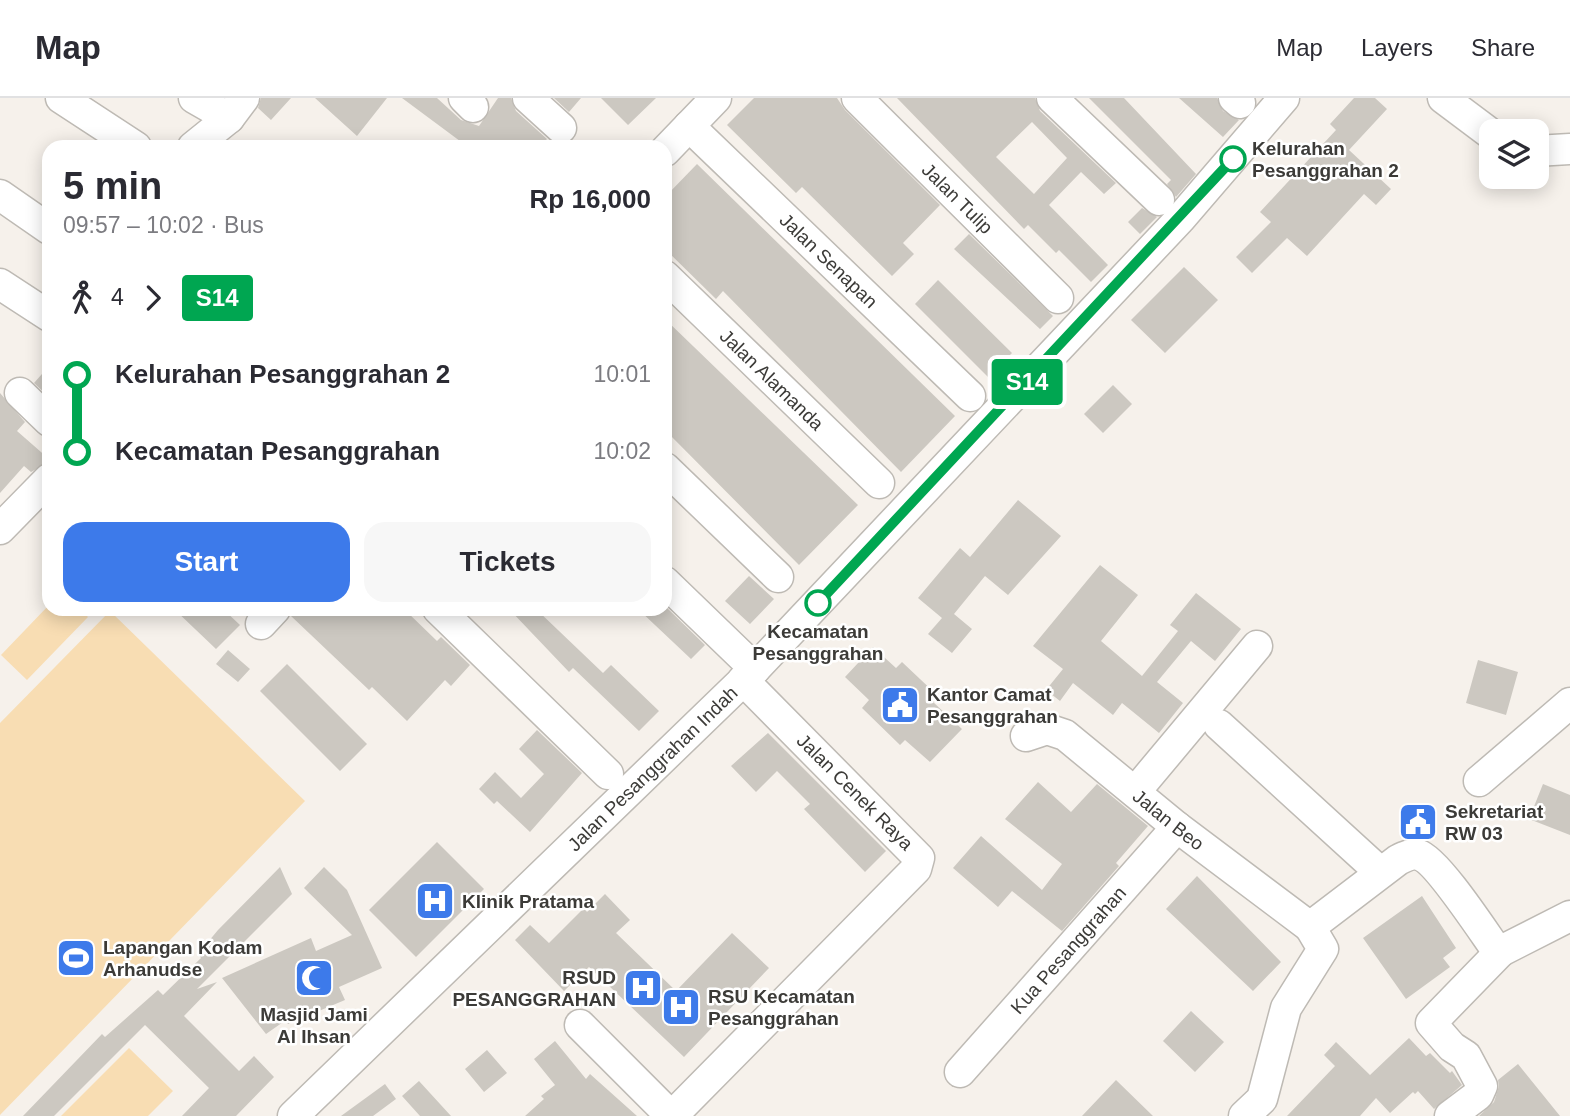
<!DOCTYPE html>
<meta charset="utf-8">
<style>
body{margin:0;font-family:Helvetica,sans-serif;background:#f7f7f7;color:#2b2b33;height:100vh;display:flex;flex-direction:column;font-size:26px;white-space:nowrap}
*{box-sizing:border-box;margin:0}
p{font-size:23px;color:#7c7c81}
.icon{flex:none;width:38px;height:38px;fill:none;stroke:currentColor;stroke-width:2;stroke-linecap:round;stroke-linejoin:round}
.map{position:relative;flex:1;overflow:hidden}
.details{position:absolute;left:42px;top:42px;width:630px;height:476px;display:flex;flex-direction:column;background:#fff;border-radius:21px;box-shadow:0 4px 18px #0003}
.details>*{flex:none}
.badge{padding:0 14px;border-radius:5px;font-size:24px;line-height:46px}
.buttons{position:absolute;left:1479px;top:21px;display:grid;gap:14px}
.buttons a{display:grid;place-items:center;width:70px;height:70px;border-radius:14px;background:#fff;box-shadow:0 4px 18px #0003;font-size:35px}
.map>.badge{position:absolute;translate:-50% -50%;box-shadow:0 0 0 4px #fff}
.legs{display:flex;align-items:center;gap:10px;height:77px;padding:0 21px;font-size:23px}
.legs p{margin-inline-start:auto}
.overview{display:flex;align-items:center;justify-content:space-between;height:119px;padding:0 21px}
h1{font-size:38px;font-weight:600;line-height:52px}
.primary-button{display:flex;gap:14px;margin-top:auto;padding:14px 21px}
.primary-button a{flex:1;height:80px;border-radius:21px;background:#3d7aea;color:#fff;font-size:28px;font-weight:600;line-height:80px;text-align:center}
.primary-button a+a{background:#f7f7f7;color:#2b2b33}
ul{padding:0 21px;list-style:none}
li{display:flex;align-items:center;gap:24px;height:77px;font-size:26px}
li i{display:grid;place-items:center;width:10px;height:100%;margin:0 9px;background:currentColor}
li i::after{content:'';width:18px;height:18px;margin:-9px;border:5px solid;border-radius:50%;background:#fff}
li p{margin-inline-start:auto}
li:first-child i{background:linear-gradient(#0000 50%,currentColor 0)}
li:last-child i{background:linear-gradient(currentColor 50%,#0000 0)}
header{display:flex;align-items:center;gap:42px;box-sizing:border-box;height:98px;padding:0 35px;background:#fff;border-bottom:2px solid #e1e1e2}
header strong{font-size:33px}
nav{display:flex;gap:38px;margin-inline-start:auto;font-size:24px}
.map>svg:first-child{display:block}
</style>
<header>
<strong>Map</strong>
<nav><a>Map</a><a>Layers</a><a>Share</a></nav>
</header>
<div class="map">
<svg width="1570" height="1018" viewBox="0 0 1570 1018">
<rect width="100%" height="100%" fill="#f6f1eb"/>
<path fill="#f8ddb3" d="M49,507V511H80L88,519L27,582L1,557Z
M110,513L305,703L0,1017V625Z
M129,950L173,993L148,1018H61Z"/>
<path fill="#ccc8c1" fill-rule="evenodd" d="M261,0H291L271,22L258,10Z
M315,0H387L357,38Z
M402,0H437L461,22L479,28L498,0H511L516,13L547,41L540,49H468Z
M554,0H581L569,14Z
M601,0H656L628,27Z
M754,0H837L845,12L940,107L903,145L914,156L892,178L802,89L796,95L727,27Z
M897,0H1035L1040,13L1116,85L1104,96L1081,74L1049,107L1108,167L1091,184L1059,152L1056,155L1028,127L1024,131ZM1032,24L1067,60L1034,96L996,59Z
M1089,0H1124L1196,76L1176,99L1167,86L1171,82Z
M1179,0H1217L1223,13L1239,22L1223,39Z
M1354,0H1375L1387,11L1349,52L1391,91L1376,107L1364,96L1307,158L1287,140L1252,175L1236,159L1271,124L1260,114L1336,32L1330,26Z
M697,66L955,318L901,374L723,193L716,201L665,151V99Z
M1142,110L1157,119L1140,136L1128,124Z
M969,136L1053,218L1040,231L954,151Z
M1184,169L1218,202L1165,255L1131,222Z
M938,182L1012,255L988,279L915,206Z
M665,221L858,407L799,467L665,332Z
M49,268V299L34,285Z
M1113,287L1132,306L1103,335L1084,316Z
M0,295L25,324L17,333L49,361V364L31,374L24,368L0,395Z
M1018,402L1061,438L1008,497L985,478L954,516L972,531L952,555L928,536L942,520L918,500L960,450L970,459Z
M1100,467L1138,497L1101,543L1142,578L1178,533L1170,527L1196,495L1241,531L1215,563L1191,543L1157,584L1183,605L1159,635L1122,605L1113,617L1073,585L1060,603L1046,592L1063,571L1033,548Z
M749,478L774,501L750,526L725,503Z
M665,508L705,547L691,561L638,511H665Z
M174,511H223L240,527L216,551Z
M292,511H404L437,543L441,539L470,567L451,588L445,582L407,623L372,589L369,592L291,518Z
M509,511H536L603,575L611,567L659,613L639,633L573,570L569,574Z
M873,549L896,570L902,564L938,598L933,604L962,631L930,664L905,642L900,647L862,610L869,602L845,579Z
M228,552L250,571L238,584L216,566Z
M1478,562L1518,574L1506,617L1466,605Z
M287,566L367,646L340,673L260,593Z
M537,632L582,675L530,734L497,703L494,706L479,691L495,674L521,700L544,676L519,651Z
M768,635L886,753L865,774L804,711L810,706L777,673L756,694L731,668Z
M1038,684L1071,714L1097,686L1148,728L1116,765L1119,768L1062,833L1012,793L998,809L953,770L981,738L1042,792L1062,766L1005,721Z
M1543,686L1570,697V737L1529,721Z
M437,744L484,791L416,859L369,812Z
M280,769L292,796L197,891L217,884L184,918L239,973L254,958L274,979L236,1018H182L209,990L145,927L54,1018H23L102,936L105,939L158,892L163,897L201,860L198,856L218,832Z
M324,769L347,792L382,870L339,889L345,902L288,926L286,922L266,936L222,880L311,840L316,853L352,837L304,790Z
M1197,778L1281,864L1253,893L1166,811Z
M605,796L630,822L616,835L676,893L732,835L769,870L684,959L589,869L564,893L515,842L530,827L549,845L584,810L587,814Z
M1422,798L1456,850L1443,860L1450,869L1406,901L1363,840Z
M1191,913L1224,944L1195,974L1163,943Z
M1409,940L1426,958L1430,955L1450,975L1452,973L1462,987L1434,1011L1418,993L1415,996L1413,994L1390,1015L1376,1000L1360,1018H1287L1335,968L1324,957L1336,944L1370,977Z
M555,943L586,981L590,976L637,1018H525L544,1001L541,998L555,987L534,961Z
M487,952L507,975L484,994L465,971Z
M1518,966L1560,1018H1479L1494,1004L1499,988L1498,982Z
M1116,982L1153,1018H1082Z
M419,983L451,1018H420L402,998Z
M385,986L396,1001L373,1018H341Z"/>
<g fill="none" stroke-linecap="round" stroke-linejoin="round">
<g stroke="#bebab4" stroke-width="33">
<g id="minor">
<path d="M61,0L136,49"/>
<path d="M464,0L473,9"/>
<path d="M528,0L561,30"/>
<path id="s1" d="M857,0L1058,200"/>
<path d="M1052,0L1159,102"/>
<path d="M1234,0L1240,5"/>
<path d="M1443,0L1491,36"/>
<path d="M229,20L244,0"/>
<path id="s2" d="M689,28L970,298"/>
<path d="M193,49L229,20L194,0"/>
<path d="M665,53L716,0"/>
<path d="M1536,53L1570,51"/>
<path d="M0,97L49,131"/>
<path id="s3" d="M665,178L879,385"/>
<path d="M0,186L49,218"/>
<path d="M20,295L49,323"/>
<path d="M665,370L778,479"/>
<path d="M0,431L49,381"/>
<path d="M665,484L755,571"/>
<path d="M438,511L608,676"/>
<path d="M261,526L275,511"/>
<path d="M1219,627L1380,774"/>
<path id="s4" d="M1026,638L1047,631L1065,637L1177,729L1310,829L1398,762C1404,759 1412,755 1419,757C1436,762 1481,830 1493,847L1501,853L1570,818"/>
<path d="M1479,683L1570,605"/>
<path d="M1135,694L1257,548"/>
<path d="M580,927L671,1018"/>
<path id="s5" d="M960,974L1177,729"/>
<path id="s6" d="M293,1018L755,571L1180,121L1284,0"/>
<path d="M672,1018L916,771L919,760L743,582"/>
<path d="M1244,1018L1262,1001L1286,910L1323,851L1310,829"/>
<path d="M1450,1018L1478,997L1482,988L1466,958L1452,949L1431,925L1501,853"/>
</g>
</g>
<use href="#minor" stroke="#fff" stroke-width="30"/>
</g>
<g fill="none" stroke-linecap="round" stroke-linejoin="round">
<g stroke="#fff" stroke-width="16">
<path id="line-1" d="M818,505L1233,61"/>
</g>
<use href="#line-1" stroke="#00a651" stroke-width="10"/>
</g>
<defs>
<g id="civic-square" transform="scale(2.0125)"><rect x="-9" y="-9" width="18" height="18" rx="4" fill="#3d7aea" stroke="#fff"/><path d="M-.6-6.5H3V-4.5H.6V-3L4-1V1h2V6H-6V1h2V-1L-.6-3ZM-1.2 2.5V6h2.4V2.5Z" fill="#fff"/></g>
<g id="hospital-square" transform="scale(2.0125)"><rect x="-9" y="-9" width="18" height="18" rx="4" fill="#3d7aea" stroke="#fff"/><path d="M-5-5h3v3.5h4V-5h3V5h-3V1.5h-4V5h-3Z" fill="#fff"/></g>
<g id="stadium-square" transform="scale(2.0125)"><rect x="-9" y="-9" width="18" height="18" rx="4" fill="#3d7aea" stroke="#fff"/><path d="M0-5a6.5 5 0 1 0 0 10a6.5 5 0 1 0 0-10ZM-3.5-1.8h7v3.6h-7Z" fill="#fff"/></g>
<g id="mosque-square" transform="scale(2.0125)"><rect x="-9" y="-9" width="18" height="18" rx="4" fill="#3d7aea" stroke="#fff"/><path d="M3.5-4.9A6 6 0 1 0 3.5 4.9A5 5 0 1 1 3.5-4.9Z" fill="#fff"/></g>
</defs>
<g fill-rule="evenodd">
<use href="#civic-square" x="900" y="607"/>
<use href="#civic-square" x="1418" y="724"/>
<use href="#hospital-square" x="435" y="803"/>
<use href="#stadium-square" x="76" y="860"/>
<use href="#mosque-square" x="314" y="880"/>
<use href="#hospital-square" x="643" y="890"/>
<use href="#hospital-square" x="681" y="909"/>
</g>
<g fill="#fff" stroke="#00a651" stroke-width="3.5">
<circle cx="1233" cy="61" r="12"/>
<circle cx="818" cy="505" r="12"/>
</g>
<g text-anchor="middle" dominant-baseline="central" stroke-width="5" stroke-linejoin="round" paint-order="stroke">
<g font-size="19" font-weight="bold" fill="#3c3b38" stroke="#fff" text-anchor="start">
<text x="1252" y="50">Kelurahan<tspan x="1252" dy="22">Pesanggrahan 2</tspan></text>
<text x="818" y="533" text-anchor="middle">Kecamatan<tspan x="818" dy="22">Pesanggrahan</tspan></text>
</g>
<g font-size="19" fill="#3c3b38" stroke="#fff">
<text stroke="none"><textPath href="#s1" startOffset="142">Jalan Tulip</textPath></text>
<text stroke="none"><textPath href="#s2" startOffset="194">Jalan Senapan</textPath></text>
<text stroke="none"><textPath href="#s3" startOffset="149">Jalan Alamanda</textPath></text>
<text stroke="none"><textPath href="#s6" startOffset="500">Jalan Pesanggrahan Indah</textPath></text>
<text transform="translate(855 694) rotate(45)">Jalan Cenek Raya</text>
<text stroke="none"><textPath href="#s4" startOffset="175">Jalan Beo</textPath></text>
<text stroke="none"><textPath href="#s5" startOffset="163">Kua Pesanggrahan</textPath></text>
</g>
<g font-size="19" font-weight="bold" fill="#3c3b38" stroke="#fff" text-anchor="start">
<text x="927" y="596">Kantor Camat<tspan x="927" dy="22">Pesanggrahan</tspan></text>
<text x="1445" y="713">Sekretariat<tspan x="1445" dy="22">RW 03</tspan></text>
<text x="462" y="803">Klinik Pratama</text>
<text x="103" y="849">Lapangan Kodam<tspan x="103" dy="22">Arhanudse</tspan></text>
<text x="616" y="879" text-anchor="end">RSUD<tspan x="616" dy="22">PESANGGRAHAN</tspan></text>
<text x="708" y="898">RSU Kecamatan<tspan x="708" dy="22">Pesanggrahan</tspan></text>
<text x="314" y="916" text-anchor="middle">Masjid Jami<tspan x="314" dy="22">Al Ihsan</tspan></text>
</g>
</g>
</svg>
<div class="buttons">
<a><svg class="icon" aria-label="layers" viewBox="0 0 24 24"><path d="M12 4l9 5-9 5-9-5zM3 14l9 5 9-5"/></svg></a>
</div>
<b class="badge" style="left:1027px;top:284px;background:#00a651;color:#fff">S14</b>
<section class="details">
<div class="overview"><div><h1>5 min</h1><p>09:57 – 10:02 · Bus</p></div><b>Rp 16,000</b></div>
<div class="legs"><svg class="icon" aria-label="walk" viewBox="0 0 24 24"><circle cx="13" cy="4" r="2"/><path d="M13 8l-2 6 4 7M11 14l-3 7M7 12l3-4h3l4 4"/></svg>4<svg class="icon" aria-label="forward" viewBox="0 0 24 24"><path d="M9 5l7 7-7 7"/></svg><b class="badge" style="background:#00a651;color:#fff">S14</b></div>
<ul>
<li><i style="color:#00a651"></i><b>Kelurahan Pesanggrahan 2</b><p>10:01</p></li>
<li><i style="color:#00a651"></i><b>Kecamatan Pesanggrahan</b><p>10:02</p></li>
</ul>
<div class="primary-button"><a>Start</a><a>Tickets</a></div>
</section>
</div>
